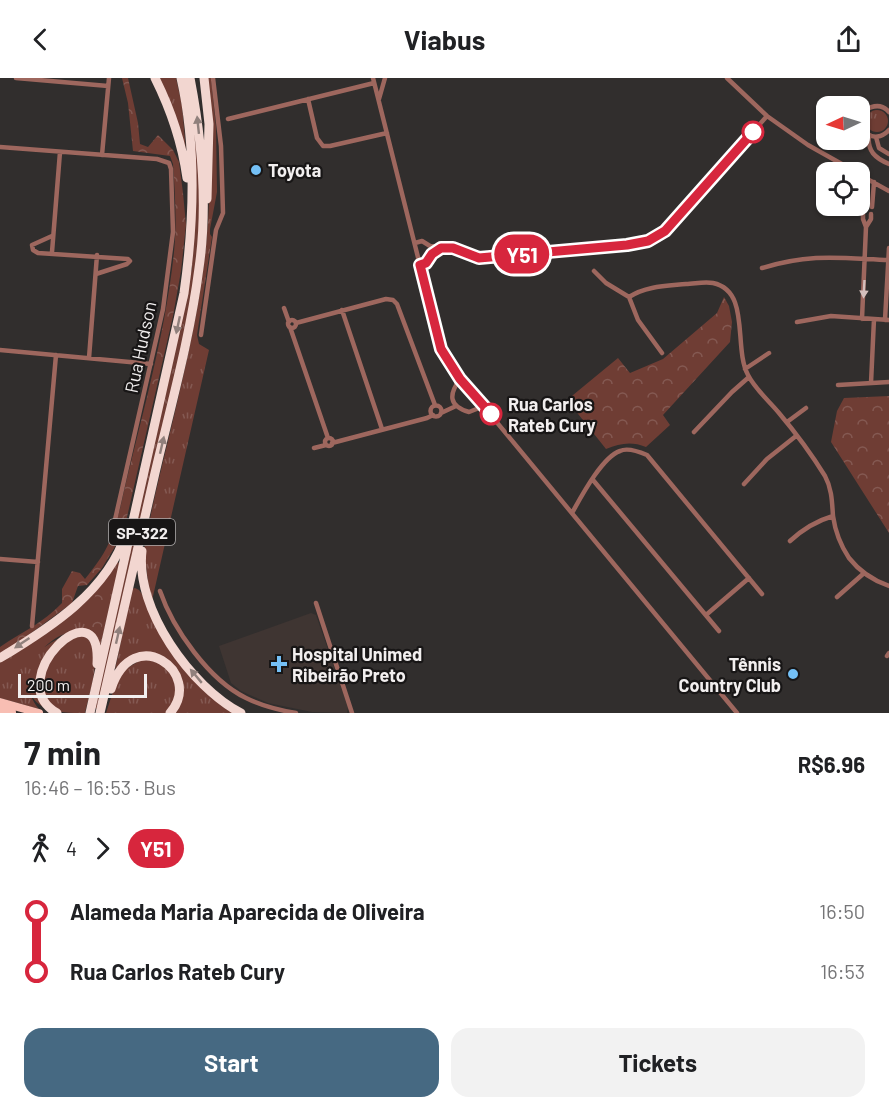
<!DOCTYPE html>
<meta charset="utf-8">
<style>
body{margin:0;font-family:Barlow,sans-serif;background:#f2f2f2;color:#202124;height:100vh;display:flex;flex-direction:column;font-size:22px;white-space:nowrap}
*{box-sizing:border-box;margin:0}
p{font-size:20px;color:#757577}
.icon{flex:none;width:33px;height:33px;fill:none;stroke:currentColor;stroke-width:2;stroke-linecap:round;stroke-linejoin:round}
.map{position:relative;height:635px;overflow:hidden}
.sheet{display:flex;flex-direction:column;background:#fff;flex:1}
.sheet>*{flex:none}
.badge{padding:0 12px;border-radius:20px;font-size:21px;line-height:39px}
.needle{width:39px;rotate:266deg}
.fabs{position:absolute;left:816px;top:18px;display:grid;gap:12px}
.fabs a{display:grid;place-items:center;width:54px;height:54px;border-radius:12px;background:#fff;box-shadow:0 2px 4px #0004;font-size:30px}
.scale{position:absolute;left:18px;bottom:15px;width:129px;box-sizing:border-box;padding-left:6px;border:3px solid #f2efef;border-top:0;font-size:16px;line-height:21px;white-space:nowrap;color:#f2efef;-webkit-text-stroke:4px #181616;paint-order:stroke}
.map>.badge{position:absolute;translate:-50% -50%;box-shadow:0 0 0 3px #fff}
.legs{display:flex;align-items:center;gap:9px;height:66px;padding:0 24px;font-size:20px}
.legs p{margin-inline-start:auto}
.head{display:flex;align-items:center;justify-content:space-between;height:102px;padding:0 24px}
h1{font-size:33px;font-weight:700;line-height:45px}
.action{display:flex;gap:12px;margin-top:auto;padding:12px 24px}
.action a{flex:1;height:69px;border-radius:18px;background:#466982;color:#fff;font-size:24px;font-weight:700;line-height:69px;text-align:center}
.action a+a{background:#f2f2f2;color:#202124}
ul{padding:0 24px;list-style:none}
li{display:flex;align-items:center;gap:21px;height:60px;font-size:22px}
li i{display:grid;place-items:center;width:9px;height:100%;margin:0 8px;background:currentColor}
li i::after{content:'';width:15px;height:15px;margin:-8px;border:4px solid;border-radius:50%;background:#fff}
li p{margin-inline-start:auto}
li:first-child i{background:linear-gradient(#0000 50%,currentColor 0)}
li:last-child i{background:linear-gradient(currentColor 50%,#0000 0)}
header{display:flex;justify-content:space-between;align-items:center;height:78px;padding:0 24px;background:#fff;font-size:27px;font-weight:700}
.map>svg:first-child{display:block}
</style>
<header><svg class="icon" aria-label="back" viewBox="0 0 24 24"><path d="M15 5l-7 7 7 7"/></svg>Viabus<svg class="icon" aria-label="share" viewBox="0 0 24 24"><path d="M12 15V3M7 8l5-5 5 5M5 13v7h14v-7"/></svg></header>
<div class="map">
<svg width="889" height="635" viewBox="0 0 889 635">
<defs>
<pattern id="grass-tufts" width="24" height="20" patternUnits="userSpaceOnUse" patternTransform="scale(1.5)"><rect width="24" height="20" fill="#6f3d34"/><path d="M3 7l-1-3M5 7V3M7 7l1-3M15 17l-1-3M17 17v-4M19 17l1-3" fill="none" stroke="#845952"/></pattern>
<pattern id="forest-crowns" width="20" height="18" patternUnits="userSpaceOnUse" patternTransform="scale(1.5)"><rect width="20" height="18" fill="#6f3d34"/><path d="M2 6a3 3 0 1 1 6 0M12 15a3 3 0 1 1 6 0" fill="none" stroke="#845952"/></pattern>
</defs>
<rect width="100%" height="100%" fill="#312e2d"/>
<path fill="#3f3532" d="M311,535L316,537L348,629L347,635L312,634L268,625L241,613L231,605L219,568Z"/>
<path fill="url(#grass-tufts)" d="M158,0H176L182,27L187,85Z
M184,0H189L200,109L199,168L191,230L98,631L95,630L192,190Z
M207,0H211L216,49L217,114L210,151V156L212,159L197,257L199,266L209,272L151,527L144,473L146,459C169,348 205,237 209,123C211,82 207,41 207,0Z
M866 43a11 11 0 1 1 22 0a11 11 0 1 1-22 0Z
M116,484L120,485L100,570C81,523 0,586 39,631L0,620V582L39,556Z
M135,510L139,512L142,516L160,557L234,635H172L176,631V592L137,576L126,581L115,591L132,511Z
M70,556C74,557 80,557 84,558C106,569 89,617 85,635C71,635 57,635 44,629C37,626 32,620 29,613C16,586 47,563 70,556Z
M144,580L169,589L178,613L168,635H106L119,595Z"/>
<path fill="url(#forest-crowns)" d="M122,0H128L138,45L140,66L148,69L158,57L173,72L179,84L183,115L186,147L181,193L173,238L127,439L116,467L102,490L87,507L78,508L72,525L0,578V569C22,554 43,545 62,525V511L72,493L80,495L85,501C107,474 111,464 120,431C139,346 165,261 174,174C177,145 175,115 173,86L170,78L133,73L128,25Z
M724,219L729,228L732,244L730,264L663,337L670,347L646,369C632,363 620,365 606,371L567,322L618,280L630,295L663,281L717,235Z
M889,318V455L831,364L837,333L844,320Z
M102,509L110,516L100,557L88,547L96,514Z"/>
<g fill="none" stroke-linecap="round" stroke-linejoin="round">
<path stroke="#9e675e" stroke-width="4.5" d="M16,0L108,8
M373,0L441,271L447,284L737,635
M727,0L767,38L808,67L856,94
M308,21L317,60L323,68H330L387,55
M379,21L385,0
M889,34C882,26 873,27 864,33C856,53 874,68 889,52
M826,39V38
M228,41L374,5
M869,57C867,73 875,80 889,86
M876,59L879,70L889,76
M0,69L157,81L169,85L171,91L173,154L163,231L112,455
M102,77L109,0
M860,97L889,113
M864,129L865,100
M872,129L874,104
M866,149L871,141V136
M52,158L32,167L33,172L38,175L128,181L130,183L127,186L96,196
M415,165L422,163L430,168L453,170L479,180L627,167L648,163L665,153L767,38
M52,174L60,74
M420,187C428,184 433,175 441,170
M762,190C811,175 840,180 889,182
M594,193L606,205L629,219L638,242L662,275
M629,219C646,208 666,208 686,206C694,206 704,203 713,205C751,213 733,269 748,297C755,311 769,323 779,335C795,354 812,377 825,398C832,411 832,424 833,438C835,452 841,468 849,480C860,494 872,502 889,508
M284,230L289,244
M342,232L382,351
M862,241L866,149L863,141V136
M885,242L889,170
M288 246a4 4 0 1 1 8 0a4 4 0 1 1-8 0Z
M797,244L831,238L889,242
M296,245L386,221L393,222L397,226L435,327
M290,249L328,360
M201,257L216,152L223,135L221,68L213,0
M0,272L151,286
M89,280L97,177
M745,291L769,275
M460,301C449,316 448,328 469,334L484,328
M871,305L874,241
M838,307L889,304
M430.5 333a5.5 5.5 0 1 1 11 0a5.5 5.5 0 1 1-11 0Z
M441,335L456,328
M787,344L806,330
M694,354L732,314L749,299
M325 364a4 4 0 1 1 8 0a4 4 0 1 1-8 0Z
M332,365L427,340L433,337
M314,370L326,367
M593,402L719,553
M744,406L767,381L796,358
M572,435C581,419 602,379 620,373C628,369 640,374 647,377L762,516
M790,463C803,451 816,443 833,438
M0,481L38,484
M160,513C173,551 209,602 246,620C262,628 278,632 296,635
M837,519L863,496
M316,525L352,635
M706,537L749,500
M32,548L56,277
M887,578L889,575"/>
<path stroke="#f8beb3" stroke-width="8" d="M0,624L39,635
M0,632L12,635"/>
<path stroke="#f2d6d0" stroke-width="9" d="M155,0C171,32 182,65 187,100
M204,0L209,46L207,121
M142,473C135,531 191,609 241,635
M0,580C50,550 108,513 126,455
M111,611C133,543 205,595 170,635
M57,635C0,603 102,504 97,586
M90,635L184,215C194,144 197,70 181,0
M100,635C119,555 136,475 155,395C171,327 190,260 199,190C208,128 202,62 190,0"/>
</g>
<defs><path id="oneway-solid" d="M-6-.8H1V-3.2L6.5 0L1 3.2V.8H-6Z" transform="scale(1.5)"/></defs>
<g fill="#90807c">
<use href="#oneway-solid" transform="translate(198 47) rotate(-96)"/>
<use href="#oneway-solid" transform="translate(178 247) rotate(102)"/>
<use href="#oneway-solid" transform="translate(162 367) rotate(-77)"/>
<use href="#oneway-solid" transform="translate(118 557) rotate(-77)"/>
<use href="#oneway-solid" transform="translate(22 565) rotate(146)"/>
<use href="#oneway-solid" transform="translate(196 598) rotate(-130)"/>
</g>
<use fill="#d5bfbc" href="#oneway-solid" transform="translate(864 211) rotate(93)"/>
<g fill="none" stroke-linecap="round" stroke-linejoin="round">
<g stroke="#fff" stroke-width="14">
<path id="line-1" d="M491,336L460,301L441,271L420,187L426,185L432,176L441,170H453L479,180L627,167L648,163L665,153L753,54"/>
</g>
<use href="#line-1" stroke="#d7263d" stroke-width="9"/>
</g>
<g fill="#fff" stroke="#d7263d" stroke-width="3">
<circle cx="753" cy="54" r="10"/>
<circle cx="491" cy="336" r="10"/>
</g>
<g fill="#74c0f6" stroke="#181616" stroke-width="2">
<circle cx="256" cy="92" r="6"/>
<path d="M276 577h6v6h6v6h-6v6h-6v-6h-6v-6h6z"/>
<circle cx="793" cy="596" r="6"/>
</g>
<g text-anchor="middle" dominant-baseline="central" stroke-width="4.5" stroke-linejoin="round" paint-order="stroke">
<rect fill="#181616" stroke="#b1aeae" stroke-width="1.5" x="109" y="441" width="66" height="26" rx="4.5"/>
<g font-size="16" font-weight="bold" fill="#f2efef">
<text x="142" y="454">SP-322</text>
</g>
<g font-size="18" font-weight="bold" fill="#f2efef" stroke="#181616" text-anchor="start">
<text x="268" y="92">Toyota</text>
<text x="292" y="576">Hospital Unimed<tspan x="292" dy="21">Ribeirão Preto</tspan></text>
<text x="781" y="586" text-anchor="end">Tênnis<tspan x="781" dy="21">Country Club</tspan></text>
</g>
<g font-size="18" fill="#f2efef" stroke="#181616">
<text transform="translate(140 269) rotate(-78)">Rua Hudson</text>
</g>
<g font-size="18" font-weight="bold" fill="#f2efef" stroke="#181616" text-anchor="start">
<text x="508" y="326">Rua Carlos<tspan x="508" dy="21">Rateb Cury</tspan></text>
</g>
</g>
</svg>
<div class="fabs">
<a><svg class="needle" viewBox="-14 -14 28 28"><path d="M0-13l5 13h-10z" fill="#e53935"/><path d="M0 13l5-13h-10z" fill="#757577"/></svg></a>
<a><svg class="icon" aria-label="locate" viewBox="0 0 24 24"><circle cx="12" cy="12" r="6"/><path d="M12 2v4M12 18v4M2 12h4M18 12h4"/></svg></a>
</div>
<div class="scale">200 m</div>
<b class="badge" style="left:522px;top:176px;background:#d7263d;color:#fff">Y51</b>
</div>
<section class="sheet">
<div class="head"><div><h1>7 min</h1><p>16:46 – 16:53 · Bus</p></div><b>R$6.96</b></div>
<div class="legs"><svg class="icon" aria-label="walk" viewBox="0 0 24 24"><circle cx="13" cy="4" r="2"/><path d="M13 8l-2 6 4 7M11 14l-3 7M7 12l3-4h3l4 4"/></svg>4<svg class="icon" aria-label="forward" viewBox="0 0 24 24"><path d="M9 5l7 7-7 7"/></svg><b class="badge" style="background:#d7263d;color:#fff">Y51</b></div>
<ul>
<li><i style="color:#d7263d"></i><b>Alameda Maria Aparecida de Oliveira</b><p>16:50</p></li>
<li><i style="color:#d7263d"></i><b>Rua Carlos Rateb Cury</b><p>16:53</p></li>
</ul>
<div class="action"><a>Start</a><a>Tickets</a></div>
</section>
